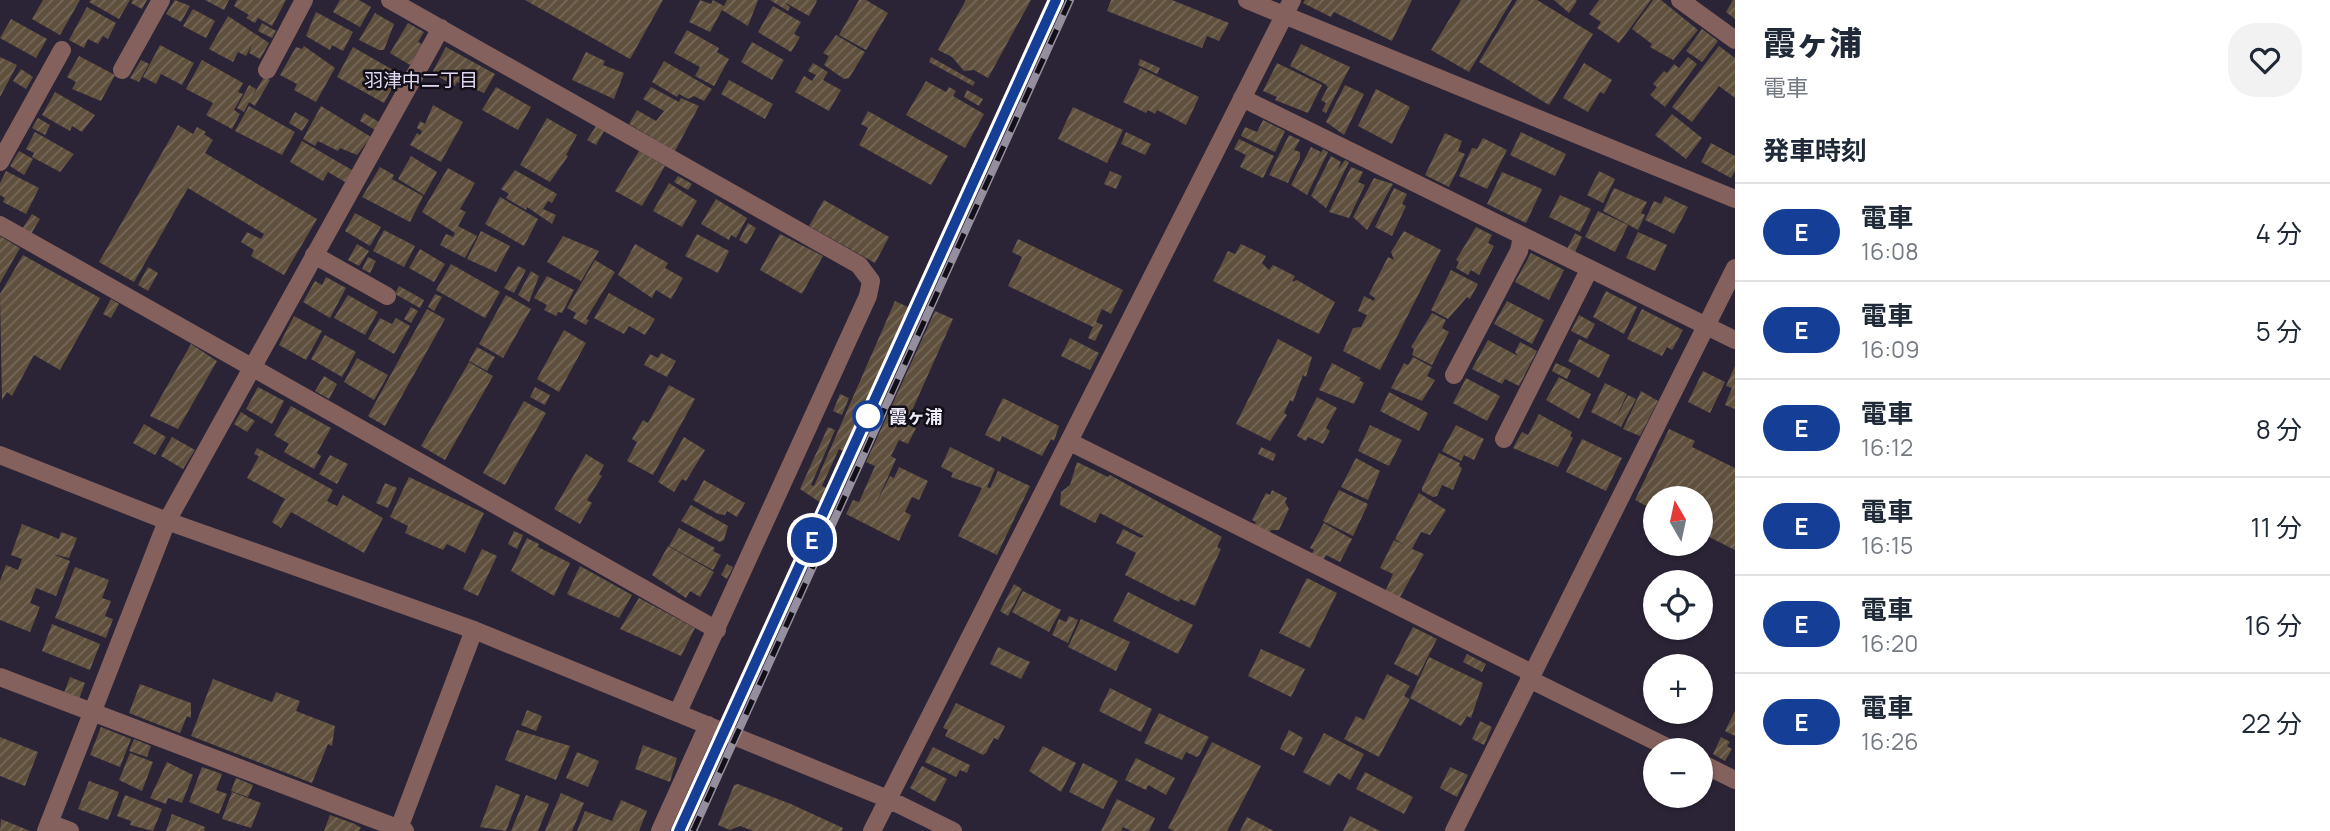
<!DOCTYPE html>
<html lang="ja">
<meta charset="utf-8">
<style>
body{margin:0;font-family:Manrope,"Noto Sans JP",sans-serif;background:#f2f2f3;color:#1f2937;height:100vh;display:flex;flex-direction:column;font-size:26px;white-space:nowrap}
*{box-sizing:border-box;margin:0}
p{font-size:23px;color:#747a83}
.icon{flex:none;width:38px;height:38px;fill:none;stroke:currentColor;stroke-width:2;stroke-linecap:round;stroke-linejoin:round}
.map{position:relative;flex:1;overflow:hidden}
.side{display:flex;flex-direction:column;background:#fff;width:595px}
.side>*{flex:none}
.badge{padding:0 14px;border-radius:23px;font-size:24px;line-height:46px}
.needle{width:46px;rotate:351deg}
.tools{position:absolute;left:1643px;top:486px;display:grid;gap:14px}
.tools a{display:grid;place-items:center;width:70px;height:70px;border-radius:50%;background:#fff;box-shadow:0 2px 5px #0004;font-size:35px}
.map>.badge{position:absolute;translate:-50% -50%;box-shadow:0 0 0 4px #fff}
h2{padding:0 28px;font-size:26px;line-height:63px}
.round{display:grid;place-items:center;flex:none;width:74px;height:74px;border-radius:28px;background:#f2f2f3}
.headline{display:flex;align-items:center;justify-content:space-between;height:119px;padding:0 28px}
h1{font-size:33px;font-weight:800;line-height:52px}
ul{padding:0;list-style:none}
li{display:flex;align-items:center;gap:21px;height:98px;padding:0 28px;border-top:2px solid #e0e1e3}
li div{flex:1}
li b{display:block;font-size:26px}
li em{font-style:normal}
li .badge{min-width:77px;font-weight:700;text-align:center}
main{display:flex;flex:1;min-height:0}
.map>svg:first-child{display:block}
</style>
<main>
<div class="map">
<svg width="1735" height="831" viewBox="0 0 1735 831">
<defs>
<pattern id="building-hatch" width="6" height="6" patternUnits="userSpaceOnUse" patternTransform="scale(1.75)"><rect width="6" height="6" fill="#5f503d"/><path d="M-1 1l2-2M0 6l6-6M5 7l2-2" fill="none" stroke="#76695a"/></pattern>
</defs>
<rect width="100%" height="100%" fill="#2b2437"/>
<path fill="url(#building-hatch)" d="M43,0H80L60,35L32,19Z
M91,0H130L119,19L89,2Z
M133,0H147L142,9L131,3Z
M175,0L190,6L181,22L166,14Z
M205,0H229L224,10Z
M237,0H286L272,26L258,18L255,23L246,18L249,15L234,6Z
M340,0H359L371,7L360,27L333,12Z
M525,0H663L630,59Z
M700,0L711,4L713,0L724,6L727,0H758L748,26L722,10L710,32L689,22Z
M770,0H816L817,1L809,16L784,2L790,7L788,11Z
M859,0H866L888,13L866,50L839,35Z
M966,0H1031L988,78L974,70L964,71L952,57L938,50Z
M1111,0H1172L1229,23L1219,41L1207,36L1202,48L1107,11Z
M1305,0H1412L1392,41L1334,12L1331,17L1303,3Z
M1461,0H1512L1469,72L1431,50Z
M1517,0H1537L1593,34L1549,105L1479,62Z
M1554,0H1575L1577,1L1569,13Z
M1599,0H1651L1619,43L1597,28L1601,22L1589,14Z
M1653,0H1661L1698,30L1673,60L1650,47L1652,44L1632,29Z
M1733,0H1735V19L1726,12Z
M773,6L801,22L794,34L800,37L791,52L758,32Z
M87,7L116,23L108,39L103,36L98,44L88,39L84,48L69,40Z
M193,9L215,21L206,38L183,26Z
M316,12L353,32L343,51L332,45L330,50L306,36Z
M375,13L394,24L384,50H379L359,40Z
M228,16L269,43L260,59L249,53L252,44L246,56L238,52L233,62L209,49Z
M11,19L47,39L36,58L0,38Z
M262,23L276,31L272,38L258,31Z
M408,23L424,32L418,42L422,44L410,65L390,53Z
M1702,29L1718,41L1702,62L1686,51Z
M687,30L719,48L717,52L729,59L714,86L695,76L700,67L674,53Z
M836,35L865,52L849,78L844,79L824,65L829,56L823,53Z
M752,42L784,60L772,80L741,62Z
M1301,44L1350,67L1326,113L1322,111L1326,103L1321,100L1328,87L1325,84L1290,66Z
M160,45L194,63L182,85L161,74L156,84L143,77Z
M304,46L335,68L316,102L294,90L297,84L280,75L296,47L302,49Z
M1719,46L1735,58V98L1719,86L1692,122L1672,107Z
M353,47L400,74L384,103L337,77Z
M446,47L495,74L484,93L457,82L455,86L432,73Z
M586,52L605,61L603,65L624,73L614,99L572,80Z
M79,56L115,75L101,101L72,89L76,82L67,77Z
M0,57L17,65L0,97Z
M931,57L975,82L973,86L929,62Z
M1688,57L1697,64L1665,107L1650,95L1657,87L1653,84L1664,71L1667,73L1674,64L1679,68Z
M1140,59L1160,68L1157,74L1138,65Z
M141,60L149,64L139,82L130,78Z
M202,60L243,83L238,92L243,94L234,110L240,114L232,129L206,115L213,103L186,89Z
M664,61L712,89L704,101L694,96L688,99L679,94L677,97L652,82Z
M813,63L828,72L823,80L841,90L829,111L795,92L804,76L812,81L816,75L808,71Z
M1277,63L1322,85L1308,113L1275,100L1277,97L1263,91Z
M1584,63L1612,80L1604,94L1600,92L1588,112L1563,98Z
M1140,68L1199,97L1186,125L1157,110L1155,114L1148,110L1146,113L1123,102Z
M21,69L33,77L26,89L13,81Z
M264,77L270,80L255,106L249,102Z
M729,80L773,104L765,119L721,94Z
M926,81L946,92L949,87L956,91L953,96L984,114L965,148L906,115Z
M249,85L256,89L244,112L237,108Z
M1345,85L1364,94L1344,135L1326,122Z
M496,87L531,107L518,130L482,110Z
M651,87L679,102L681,98L699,106L675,151L629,124L637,110L656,121L664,111L643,99Z
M1376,89L1410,107L1392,144L1358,126Z
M967,90L983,99L979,106L964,97Z
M55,92L95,115L82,132L72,126L70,131L42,115Z
M433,105L463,122L441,162L410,145L417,133L420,135L422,131L417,128L420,121L425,124Z
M249,106L295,132L282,155L235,131Z
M321,106L371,137L357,155L340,148L338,151L318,141L315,146L303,139Z
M1073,107L1123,130L1107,163L1058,139Z
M868,111L948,156L931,185L859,145L868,128L861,124Z
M295,112L309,120L302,131L289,123Z
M364,113L379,122L375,130L360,121Z
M1672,114L1702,138L1686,159L1655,135Z
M38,118L50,125L45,135L32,128Z
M547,118L577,135L566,155L568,156L550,182L520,165Z
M1263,120L1285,131L1275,152L1241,136L1245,127L1257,132Z
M178,125L193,134L197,127L206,132L204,134L213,140L205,153L317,219L284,275L251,256L254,250L241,242L247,232L261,239L264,234L188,188L134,282L99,262Z
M596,126L604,131L596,145L587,140Z
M35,132L74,154L60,172L32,157L34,153L26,149Z
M1126,132L1151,144L1145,155L1121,144Z
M1521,132L1566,154L1555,176L1510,155Z
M1445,133L1462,141L1458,151L1465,154L1449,187L1425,175Z
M1289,135L1300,140L1294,150L1300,152V158L1288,183L1269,175Z
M1483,138L1507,150L1487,189L1459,176L1472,148L1477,149Z
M1239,139L1274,156L1263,178L1240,167L1246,155L1234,149Z
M302,141L352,170L345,182L328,172L323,181L290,162Z
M1711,143L1735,156V171L1731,178L1701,162Z
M1311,147L1321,152L1317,161L1323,149L1328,152L1307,195L1291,185Z
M19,151L33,159L24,175L10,166Z
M639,151L665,166L642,206L615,191Z
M411,156L437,172L424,195L398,179Z
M1331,156L1341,162L1337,171L1345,160L1349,162L1326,208L1311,196Z
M380,167L394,175L392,179L423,196L410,222L362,197Z
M1351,167L1363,172L1358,182L1365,185L1349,218L1329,212Z
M448,168L475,183L460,209L466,212L458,226L477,236L465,258L440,245L446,234L453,237L455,233L422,212Z
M515,170L557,194L552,203L548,201L543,209L556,215L552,224L527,207L526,210L506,198L509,194L501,189Z
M6,171L39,188L26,214L3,202L5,198L0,195V183Z
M1110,171L1122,176L1116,189L1104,184Z
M1599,171L1615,179L1603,203L1587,195Z
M1502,172L1542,189L1526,223L1487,204Z
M678,176L692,184L688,190L674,182Z
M1374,178L1393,184L1367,230L1353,217Z
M669,183L697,201L682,227L653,211Z
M1394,188L1407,194L1402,204L1406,206L1392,236L1375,227Z
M1614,188L1647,202L1641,213L1645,215L1638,230L1603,211Z
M1560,195L1591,209L1580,232L1549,217Z
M1665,196L1688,207L1674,234L1645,220L1654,201L1661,204Z
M500,197L538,219L524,246L485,224Z
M716,199L747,218L736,238L731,235L729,240L701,224Z
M824,200L889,237L875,263L809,226Z
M1598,211L1628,225L1615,252L1585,237Z
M355,213L381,227L370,246L345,231Z
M32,214L40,219L31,234L22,229Z
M748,223L756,228L747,244L739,240Z
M1476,227L1492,235L1488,243L1494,246L1479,275L1471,270L1468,275L1456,268L1459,262L1456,260Z
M384,230L415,246L404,267L373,251Z
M481,231L510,246L496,272L467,259Z
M1404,231L1441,250L1380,370L1343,351L1353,328L1361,327L1367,315L1358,311L1364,296L1374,301L1375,298L1369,294L1388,257L1394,260L1391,252Z
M1638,232L1667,245L1655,271L1626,258Z
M1575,233L1582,237L1575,252L1567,249Z
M697,234L729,251L718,273L685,256Z
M780,234L823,256L802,294L760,270Z
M0,236L20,248L0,283Z
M563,236L599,251L581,281L547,262Z
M1018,239L1123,290L1111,314L1102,309L1096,322L1103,325L1095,341L1088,338L1093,327L1008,286L1022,257L1012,252Z
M357,244L369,251L359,266L348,260Z
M635,244L668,263L665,268L683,278L671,299L656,290L652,298L618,275Z
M1241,244L1266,256L1262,263L1269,270L1273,265L1295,276L1292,282L1297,280L1335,302L1319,334L1213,281L1228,251L1235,254Z
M420,249L445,264L434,282L409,268Z
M1531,253L1564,270L1549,300L1515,282Z
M23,255L100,298L60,370L34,355L12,396L7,392L2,400L0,294Z
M368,257L376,261L370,273L362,269Z
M595,260L615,272L586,319L589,320L586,325L573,318L576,313L567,308Z
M451,264L500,292L485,318L436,290Z
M518,266L526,270L514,293L504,288Z
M148,267L158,273L148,291L138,285Z
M1451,270L1478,284L1470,299L1467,297L1448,319L1431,310Z
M531,271L539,276L529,302L518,295Z
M547,276L574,290L562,313L558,312L556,316L544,310L547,305L534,298Z
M326,277L346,288L330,318L303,302L315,281L322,285Z
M399,286L424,300L420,308L395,294Z
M1606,291L1637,307L1624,334L1593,317Z
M609,293L655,319L645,335L629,326L624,334L594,318Z
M435,294L442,297L434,311L428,307Z
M348,295L378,312L365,335L334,318Z
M506,295L531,309L503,358L479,344Z
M111,299L119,304L111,318L103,314Z
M895,301L912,309L847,453L839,449L822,486L828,489L821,503L800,489L828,427L835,430L811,485L814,486Z
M1507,301L1544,320L1532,344L1494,324Z
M411,307L418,311L411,323L404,319Z
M427,309L445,319L385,426L368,416Z
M1642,309L1683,330L1672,350L1667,347L1662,356L1627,339Z
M935,311L953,319L906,424L916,428L908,444L899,440L891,456L896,459L875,506L890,476L894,478L899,467L928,481L919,500L912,497L905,512L911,515L899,541L846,514L853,500L859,502L875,466L866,462Z
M1432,313L1446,320L1442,328L1449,332L1432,365L1412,355L1414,349L1411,347Z
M1579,315L1595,324L1587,339L1571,331Z
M294,316L322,331L306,360L279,345Z
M380,318L392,324L396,318L410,326L394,354L368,339Z
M564,330L586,343L559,392L537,379Z
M325,335L356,352L342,377L311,359Z
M1070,338L1099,353L1090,370L1061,356Z
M1278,339L1312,357L1306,377L1303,375L1293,402L1290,400L1284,413L1287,415L1270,441L1236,424Z
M1579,339L1610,355L1599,378L1568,361Z
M1488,340L1518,356L1515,352L1520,342L1537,351L1519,386L1505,379L1502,384L1472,369Z
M191,344L217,361L178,429L150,416Z
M477,347L495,357L487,371L469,361Z
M661,353L676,361L667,377L644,365L650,354L658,358Z
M1413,357L1432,367L1427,376L1435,380L1422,401L1391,388L1404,363L1408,365Z
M357,358L388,375L374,400L344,382Z
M469,362L493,376L445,460L421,446Z
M1332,363L1361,378L1359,380L1364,383L1354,404L1319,390Z
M1556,363L1571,370L1567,379L1552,371Z
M1735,366V409L1725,405L1732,388L1726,386Z
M1703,371L1725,382L1710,413L1688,402Z
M324,376L337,384L329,399L315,391Z
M1559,377L1591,394L1579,419L1546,400Z
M1466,378L1500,396L1487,421L1453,403Z
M1605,383L1627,394L1615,420L1628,395L1636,399L1621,427L1591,412Z
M669,385L695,399L653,475L627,461L637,442L632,439L643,420L648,423Z
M258,387L284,401L272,424L246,409Z
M535,387L550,395L545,405L530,397Z
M1641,391L1658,401L1640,436L1623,429Z
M1389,392L1428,413L1419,431L1380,411Z
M840,394L849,398L842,415L833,411Z
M1317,397L1337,408L1326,428L1330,431L1323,444L1308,437L1306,441L1297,436Z
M1003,398L1059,426L1054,441L1051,439L1042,456L1002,436L1000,442L985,435Z
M524,401L546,413L505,485L483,473Z
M291,406L331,428L317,453L321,456L314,469L284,452L289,444L274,435Z
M241,412L255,421L247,432L234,424Z
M1539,414L1572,432L1570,436L1573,438L1558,467L1513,448L1522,432L1528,435Z
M144,424L166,437L155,455L133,443Z
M1370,425L1402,440L1389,466L1358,451Z
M1456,425L1484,439L1474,460L1464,455L1461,461L1442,451Z
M1669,429L1695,441L1692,447L1735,468V550L1701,533V499H1656V511L1635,500Z
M172,437L195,450L183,469L161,456Z
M684,437L705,450L686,481L682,479L674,492L658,482Z
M1582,439L1622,458L1606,491L1566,472Z
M950,447L995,469L987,487L990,488L998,471L1030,486L997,555L958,536L982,488L951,477L953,473L941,467Z
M1261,447L1276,454L1273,461L1258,454Z
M257,448L333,490L327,501L337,506L343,495L383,518L364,553L291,512L281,528L272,522L285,499L247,478L259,456L254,454Z
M1439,453L1460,463L1459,466L1462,468L1453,490L1442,485L1437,496L1433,497L1422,491V488Z
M586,454L604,465L599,474L602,476L587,500L592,503L580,524L554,509Z
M330,455L348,464L337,484L319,474Z
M1356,458L1380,471L1368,500L1341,487Z
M1077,462L1108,477L1110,475L1222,537L1217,547L1221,549L1195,606L1180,599L1179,602L1125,575L1136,553L1116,543L1123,529L1141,538L1144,536L1100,513L1095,523L1060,505L1061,492L1070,485Z
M409,477L484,513L465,553L447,544L443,550L405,533L408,526L390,517Z
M704,480L745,503L737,517L727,511L725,515L718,514L693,500Z
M385,483L397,488L388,508L376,503Z
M1272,490L1287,498L1285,502L1289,509L1279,530H1271L1268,535L1253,527L1256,522L1252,520L1266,493L1270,495Z
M1339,490L1368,504L1353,536L1323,521Z
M1419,493L1446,510L1430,535L1421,532L1412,549L1424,554L1399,599L1385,592L1393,574L1380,568L1394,540L1404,545L1395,539Z
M691,505L728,526L724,540L720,542L681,521Z
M1324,523L1352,539L1340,562L1326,555L1323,561L1311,555L1314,550L1310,548Z
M22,524L59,539L61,532L77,538L69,558L53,554L70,561L56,596L36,588L30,603L40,607L30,632L0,620V581L6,565L18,570L22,559L11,555Z
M679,528L715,548L713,551L721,555L713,570L669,546Z
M514,531L523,535L517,549L508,544Z
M527,538L539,544L538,547L570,563L554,596L511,571Z
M668,546L714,572L700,597L690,591L686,598L652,575Z
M482,549L497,556L478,596L463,589Z
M727,564L733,567L727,579L721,575Z
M580,566L632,595L619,618L567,594Z
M75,567L109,580L102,598L111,601L105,616L113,619L106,638L55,618Z
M1307,578L1337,593L1310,648L1279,633Z
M1014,584L1022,589L1008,616L1000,611Z
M1023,591L1061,610L1049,632L1012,612Z
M1128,592L1193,625L1178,654L1113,621Z
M639,598L695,628L681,656L620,629Z
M1069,616L1078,620L1068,643L1052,635L1059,619L1066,622Z
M1081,619L1130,642L1116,671L1068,647Z
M52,624L100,644L90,670L42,651Z
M1413,627L1437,639L1418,676L1394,664Z
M998,647L1030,662L1021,679L990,664Z
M1261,649L1305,669L1291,697L1248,676Z
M1467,654L1486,664L1482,672L1463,662Z
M1429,657L1483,683L1471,718L1467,716L1461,726L1410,698Z
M1387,674L1410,686L1404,696L1410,699L1379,757L1344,739L1356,716L1364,720Z
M70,677L85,683L79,699L64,693Z
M213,679L272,702L276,692L300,701L296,711L335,726L332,746L328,744L312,783L191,736Z
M140,684L191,703V718L187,716L180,733L129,713Z
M1110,688L1152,709L1141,732L1099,711Z
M956,703L1005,726L998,740L994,738L986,753L983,755L945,736L948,730L943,728Z
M527,710L542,716L536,731L521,725Z
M1735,711V736L1725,731Z
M1159,713L1209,737L1200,754L1197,757L1186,752L1182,760L1144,743Z
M1480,721L1492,727L1484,745L1472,739Z
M101,727L131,739L120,767L90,755Z
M517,730L570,746L556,780L505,760Z
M1289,730L1303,738L1294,756L1280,749Z
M1324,733L1364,754L1350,780L1338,773L1330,786L1303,772Z
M0,737L38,752L25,786L0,776Z
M1721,737L1730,742L1727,746L1732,749L1725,761L1713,754Z
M134,739L151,746L147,757L129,751Z
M1212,742L1261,766L1227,831H1174L1168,828Z
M643,745L677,758L670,782L635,769Z
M1043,746L1076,763L1061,792L1029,771Z
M933,747L970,765L967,773L960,770L956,777L925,762Z
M577,752L599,761L588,787L566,778Z
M130,753L153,762L142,791L119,780Z
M1136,758L1175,778L1166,795L1148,785L1146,790L1125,780Z
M167,762L193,775L182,803L168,798L166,804L150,798Z
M1083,763L1118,781L1103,809L1069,792Z
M922,766L947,779L935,802L910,788Z
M202,767L222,774L216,790L227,794L219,814L189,802Z
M1450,767L1468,775L1457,797L1440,788Z
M1365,772L1413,797L1404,814L1356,789Z
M236,778L253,785L248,797L231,791Z
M89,781L119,792L108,820L78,809Z
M738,784L791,804L843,828L842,831H753L740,826L730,830L718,825L734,785Z
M496,785L520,795L506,831L480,827Z
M232,792L261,803L251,828L222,819Z
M561,793L584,803L572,831H545Z
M125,795L162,809L153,831L130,825L131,821L117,816Z
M526,795L549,804L538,831H511Z
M1117,799L1155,818L1149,831H1131L1123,827L1121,831H1101Z
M621,800L647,811L639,831H577L585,811L612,821Z
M172,814L205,827L204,831H166Z
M330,815L355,824L361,828L359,831H324Z
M1350,816L1380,831H1343Z
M1247,817L1274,831H1240Z
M1,819L30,831H0Z"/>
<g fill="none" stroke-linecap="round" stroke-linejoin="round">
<path stroke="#85615d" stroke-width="18" d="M390,0L859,265L871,281L868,296L678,712
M1247,0L1735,199
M1680,0L1735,40
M122,70L161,0
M267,70L304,0
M1242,98L1735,340
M0,162L62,50
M0,225L717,630
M314,255L387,296
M1454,375L1519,251L1522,237
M1504,439L1589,270
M1070,442L1532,673
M0,455L167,521L474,630L888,799L953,831
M0,677L405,831
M1529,679L1675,751
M1701,763L1735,780
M49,823L70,831
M46,831L167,521L441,28
M398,831L474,630
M660,831L708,725
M872,831L1292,0
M1454,831L1735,268"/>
<g stroke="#948e9e" stroke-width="8">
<path id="rail" d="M679,831L1056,0
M693,831L1070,0"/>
</g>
<use href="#rail" stroke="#120f18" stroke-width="5" stroke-dasharray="16" stroke-linecap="butt"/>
</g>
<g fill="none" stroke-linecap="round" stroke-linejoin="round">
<g stroke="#fff" stroke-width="16">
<path id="line" d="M679,831L1056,0"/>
</g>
<use href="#line" stroke="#153f97" stroke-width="10"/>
</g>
<circle fill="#fff" stroke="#153f97" stroke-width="3.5" cx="868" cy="416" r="14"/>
<g text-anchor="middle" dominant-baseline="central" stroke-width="5" stroke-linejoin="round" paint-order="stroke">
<g font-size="18" font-weight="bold" fill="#f0ecf9" stroke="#120f18" text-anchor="start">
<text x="889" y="416">霞ヶ浦</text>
</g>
<g font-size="19" fill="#e0d8f1" stroke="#120f18">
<text x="421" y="80">羽津中二丁目</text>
</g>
</g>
</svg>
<div class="tools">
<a><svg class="needle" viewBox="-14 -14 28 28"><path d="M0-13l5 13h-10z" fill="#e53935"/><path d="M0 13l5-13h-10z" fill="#747a83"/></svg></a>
<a><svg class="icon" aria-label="locate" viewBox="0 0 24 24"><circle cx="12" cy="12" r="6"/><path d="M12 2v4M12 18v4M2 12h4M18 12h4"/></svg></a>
<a>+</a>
<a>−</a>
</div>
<b class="badge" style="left:812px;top:540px;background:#153f97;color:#fff">E</b>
</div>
<section class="side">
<div class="headline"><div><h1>霞ヶ浦</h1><p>電車</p></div><a class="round"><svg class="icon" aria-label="heart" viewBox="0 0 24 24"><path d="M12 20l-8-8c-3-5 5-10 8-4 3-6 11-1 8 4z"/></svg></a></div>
<h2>発車時刻</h2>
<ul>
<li><span class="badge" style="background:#153f97;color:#fff">E</span><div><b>電車</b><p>16:08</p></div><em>4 分</em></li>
<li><span class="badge" style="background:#153f97;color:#fff">E</span><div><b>電車</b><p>16:09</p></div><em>5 分</em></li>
<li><span class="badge" style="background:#153f97;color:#fff">E</span><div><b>電車</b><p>16:12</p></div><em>8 分</em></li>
<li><span class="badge" style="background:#153f97;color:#fff">E</span><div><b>電車</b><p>16:15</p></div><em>11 分</em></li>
<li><span class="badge" style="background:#153f97;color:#fff">E</span><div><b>電車</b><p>16:20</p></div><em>16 分</em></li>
<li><span class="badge" style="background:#153f97;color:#fff">E</span><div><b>電車</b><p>16:26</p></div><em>22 分</em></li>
</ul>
</section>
</main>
